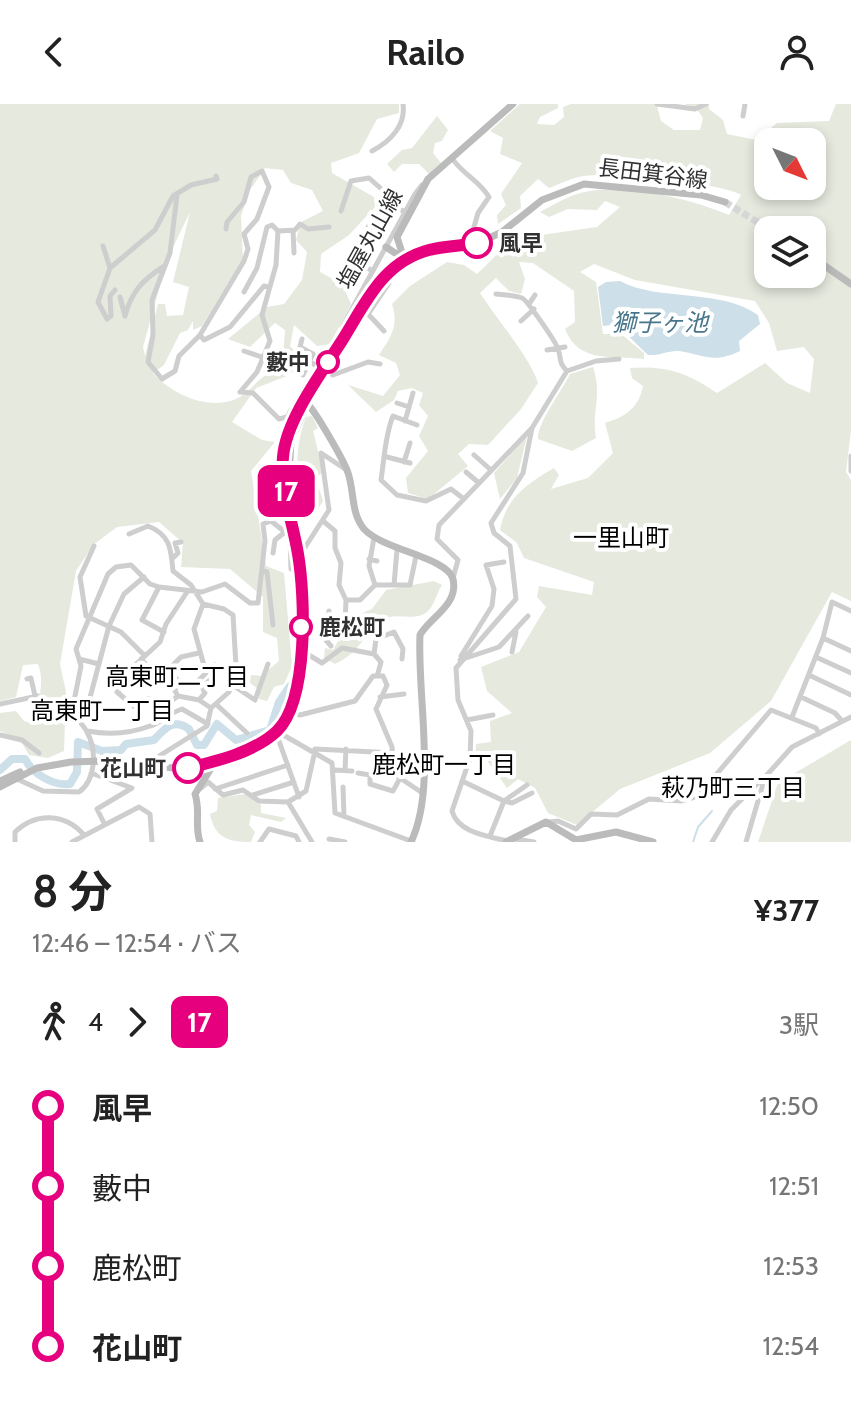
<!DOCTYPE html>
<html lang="ja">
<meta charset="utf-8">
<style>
body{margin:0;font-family:Cabin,"Noto Sans JP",sans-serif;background:#f6f6f6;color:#222;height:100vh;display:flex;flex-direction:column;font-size:30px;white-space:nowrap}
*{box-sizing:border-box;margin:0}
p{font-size:26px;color:#767676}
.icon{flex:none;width:44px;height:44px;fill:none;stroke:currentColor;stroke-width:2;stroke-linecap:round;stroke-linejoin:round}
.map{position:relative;height:738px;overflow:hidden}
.side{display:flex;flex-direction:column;background:#fff;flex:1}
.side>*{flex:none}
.badge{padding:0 16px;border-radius:12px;font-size:28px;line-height:52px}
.needle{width:52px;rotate:132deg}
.fabs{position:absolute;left:754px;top:24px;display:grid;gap:16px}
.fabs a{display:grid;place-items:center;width:72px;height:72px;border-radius:16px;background:#fff;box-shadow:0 4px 12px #0003;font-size:40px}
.map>.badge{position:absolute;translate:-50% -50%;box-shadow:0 0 0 4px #fff}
.legs{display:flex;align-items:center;gap:12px;height:88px;padding:0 32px;font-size:26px}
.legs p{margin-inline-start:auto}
.summary{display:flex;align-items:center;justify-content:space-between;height:136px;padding:0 32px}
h1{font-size:44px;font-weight:700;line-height:60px}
ul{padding:0 32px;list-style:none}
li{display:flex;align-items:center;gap:28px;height:80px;font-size:30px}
li i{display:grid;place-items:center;width:12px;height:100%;margin:0 10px;background:currentColor}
li i::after{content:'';width:20px;height:20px;margin:-10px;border:6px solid;border-radius:50%;background:#fff}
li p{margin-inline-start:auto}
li:first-child i{background:linear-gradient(#0000 50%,currentColor 0)}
li:last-child i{background:linear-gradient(currentColor 50%,#0000 0)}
header{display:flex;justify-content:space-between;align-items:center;height:104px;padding:0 32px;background:#fff;font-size:36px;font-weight:700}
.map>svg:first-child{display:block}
</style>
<header><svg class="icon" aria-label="back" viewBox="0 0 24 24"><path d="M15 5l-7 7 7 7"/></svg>Railo<svg class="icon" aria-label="person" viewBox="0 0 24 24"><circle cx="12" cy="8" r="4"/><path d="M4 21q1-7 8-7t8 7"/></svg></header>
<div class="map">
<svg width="851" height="738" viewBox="0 0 851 738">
<rect width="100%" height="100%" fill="#fff"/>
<path fill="#e5e9de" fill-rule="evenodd" d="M0,0H399V9L377,15L359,49L331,59L332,69L374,93L375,103L349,131L321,150L320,168L342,180L351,200L330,240L317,242L294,221L290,242L304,258L287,272L256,284L232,318L262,336L275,338L251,367L266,462L284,469L292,562L284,580L274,583L267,597L259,595L258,585L250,579L251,571L261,572L279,557L277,534L263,528V493L230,465L181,463L183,439L159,418L117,423L93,441L76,467L60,560L66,588L64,647L48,654L29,651L21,637L0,627V609L16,607L24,617L36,621C36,598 46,581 38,560L23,561L16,593L0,597ZM265,64L283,66L291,79L312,86L323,107L301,118L296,136L307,148L302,176L284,200L267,203L228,235L250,243L275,219L285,226L282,266C257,270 258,282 240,293C211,309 171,290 153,269L164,261L180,229L188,226L193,217V226L202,222L243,155L241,112L250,86ZM190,108L173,178L189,183L183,211L167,212L165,200H158L145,252L143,243L167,156Z
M520,0H558V4L540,13L537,20L554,21L564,13L563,3L571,0H662L657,2L661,17L674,26H700L703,14L696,4L684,0H709V5L723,16L727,30L756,36L777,19L829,17L836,0H851V326L846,368L851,376V497L832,488L771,597L710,649L620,685L577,721L548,709L535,684L518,675L507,684L486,655L475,654L476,640L491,638L490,617L512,609L487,587L481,563L519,548L546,503L537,493L539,482L592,491L594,478L524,454L517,439L500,426C506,393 527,380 554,364L559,371L551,385L588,374L613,349L605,319C625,313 639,304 643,282L632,274L630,264C666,261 688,269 717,289L765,259L787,279L810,289L814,255L804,243L777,247L769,219L755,197L635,176L594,160L580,168L596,178L603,230H621L644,249V255C612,251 579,260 565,225L575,218L574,187L533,159L519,158L525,175L521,190L509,187L496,174L480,189C496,214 531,255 538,279L521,305L488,341L469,340L458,350L468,362L428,395L408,389L406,374L428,347L419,332L428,312L419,301L423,289L412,284L398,287L394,296L376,308L348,281L383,292L400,271L396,259L379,251C391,233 399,222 392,200L410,182L447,158L464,161L477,170L513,135L597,123L620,103L605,97L597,106L568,105L549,113L540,108C553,101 566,93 580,89C623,78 689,94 729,111L741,91C717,78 613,68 584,72C573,73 560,80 549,84L538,75L520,92L521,104L498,120L497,111L506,101L501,90L522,59L500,50L503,34L490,27ZM768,38H812V82H768ZM768,126H812V170H768Z
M437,12L448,26L442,37L435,39L433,49L441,59L429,70L419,60H402L394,68L387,60L402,46L412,44Z
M593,263C603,294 591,305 596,334L572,347L538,335C537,319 562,287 570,270Z
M312,312L318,324L313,327L323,367L316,375L323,397L316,408L310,403V396L299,390C296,361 296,340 306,313Z
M527,332L517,374L500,395L494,369Z
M434,477L442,481C436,490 435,501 427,508C414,518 398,508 385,515C362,527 364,547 335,560L324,554L325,544L333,546L342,530L352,529L358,511L372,505L386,486Z
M851,636V738H758L778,679Z
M246,690L261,701V709L286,714L281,718L251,711L249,721L255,728L251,738C228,738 215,734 210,710L217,707L218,694Z"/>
<path fill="#cddfe8" d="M620,177C659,198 721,184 758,211L760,220L739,237L740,247C713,260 705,251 679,247C669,246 659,252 648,251L621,225L622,220L603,222L598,183L606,178Z"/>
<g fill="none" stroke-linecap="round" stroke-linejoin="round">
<path stroke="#cddfe8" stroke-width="2" d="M693,738L698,723L712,707"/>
<path stroke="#cddfe8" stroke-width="8" d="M0,666L12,655H25C33,670 53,682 70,680L77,668L78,638L102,647L121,646L126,640L154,636C165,624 173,614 189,625L197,641H204L217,620L236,636L270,626L279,598L290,582"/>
<path stroke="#d6d6d6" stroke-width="7" stroke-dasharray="7 3.5" stroke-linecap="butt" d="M725,98L770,126"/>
<path stroke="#cecece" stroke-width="5" d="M657,0L695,5L706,0
M743,12L745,0
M372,47C391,37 406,21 403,0
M452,54C462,70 479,76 489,93L478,109L472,130
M177,91L170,149L152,196L153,231L148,258L162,275L175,267L179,252L200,231L244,157L248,145L244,130L257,115L269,83L262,67L251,73L244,98L227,118L226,125
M341,107L351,77L369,74L386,89L390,100L405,108
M368,123L390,100
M293,126L294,149
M278,127L276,161L262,211L270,237L257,268L240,288L253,289L279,315L287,313L297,296L306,298
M103,142L110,164
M349,154L373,167
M115,186L110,192L111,212L107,215L98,198L110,164L155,126L173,92L191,81L217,75L216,72
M244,188L257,164L267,123L272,121L278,127L295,126L300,120L308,125L329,123
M496,190C504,191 515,191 522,194C527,196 556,238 558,245C562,256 558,258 567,267
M120,193L125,212C131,189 142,176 163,163
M529,200L535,191
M521,217L534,205
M384,227L368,210L389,179L387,170
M345,229L342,223L415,90L422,81
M200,231L204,236L230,223L264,182L268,183
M302,235L300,243L313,250L303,271
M547,246L565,243
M244,247L265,254
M310,258L333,271L368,258L380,260
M397,299L409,303
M405,317L413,289
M417,321L393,312C385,331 384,357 381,376L397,391L426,397L451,385L464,395
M474,351L491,366
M851,352V367
M387,353L410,359
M404,358L410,339
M466,368L479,379
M323,417L335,427V444L341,459L339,481L346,496H360L375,481L369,462L374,434
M129,430L148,422C171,431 171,446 173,467L191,481L203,500L224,505L233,511L236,562L229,588L211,604L207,622L143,662
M94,442L80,473L86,512L121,528L145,552
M302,448L329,406L321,349L345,365
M273,449L275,436L285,428
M174,453L178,449L175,439L181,438
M369,455L377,457
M263,467L267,468L273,521
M453,474L458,456L437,435L439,421L532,324L567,267L596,257L619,255
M375,481H410L416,452
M394,481L397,446
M159,483L142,516L164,528
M187,488L166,520L160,538L118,577L123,582L117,588L137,605L148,595L170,598L178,592L199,596L211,604
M329,507L325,535L331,542
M327,520L345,521L346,496
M823,534L832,498L851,507
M304,548L322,559L342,544L374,550L381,558L378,569
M512,548L516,528
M374,550L376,535L394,528L403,545L402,555
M461,552L492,502L494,485L486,461L504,458
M818,554L851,569
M79,555L99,560
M141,555L148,563L151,581
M460,556L499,543L528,512
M811,572L851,591
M27,575L31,574L35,592
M178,577L169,565L181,553L199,549
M231,580L255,596L268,560
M178,592L175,587L178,577L196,579L206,569L194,525L203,500
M380,593L404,590
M801,593L835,609L842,617
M199,596L205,589L202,583L212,574L215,561
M0,600L38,592
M72,600L88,601L109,522L124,490L144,473
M217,601L247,629
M290,609L300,611L355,597L373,572H383L387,581L376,605L392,643L394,670L421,688
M792,613L823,534L851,547
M467,616L493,611
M87,627C109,631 129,630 150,622C161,619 167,610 182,605L208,620
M0,631L22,636L39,649
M285,632L332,659L335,709L411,737
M279,637L299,693
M315,645L394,649
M335,666L352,667
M345,666L346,645
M91,669L132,684L97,705L104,719
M358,669L370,671
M394,670L370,671V680L393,687L399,676
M17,675L43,687L79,688C96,676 97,646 87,628C83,620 76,615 72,607L81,562L76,545L108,470L116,463L131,461L150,480L159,483L202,488L225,480L250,499H258L265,437L263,420L271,417L290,432L291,465L301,468
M462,677L504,697L490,732
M343,683L344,712
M201,684L208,678L223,691L243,686L259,697L288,698L312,738
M215,685L288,661
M253,691L294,678
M504,697L512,699L532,689
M504,697L527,681
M288,698L306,687L315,647
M549,718L558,717L576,725L591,710L617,711L649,695L681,697L698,692L771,606L816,624L819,630
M329,735L345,738
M515,735L534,738
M507,737C488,732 458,729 452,707L470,654L471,627L458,596L456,564L516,495L510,442L494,429L491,419L523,369L532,324
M15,738V728C36,708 65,709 84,731
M72,738L139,703L150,710L152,738
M260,738L269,725L296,732L299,738
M712,738L731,706L764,673
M746,738L765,673L792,643L851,613"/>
<path stroke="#bbb" stroke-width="7" d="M386,143L404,155
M812,153L851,180
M404,155L397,133L428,75L513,0
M306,298C316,308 341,352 347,366C355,386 350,408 364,425C383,446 447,453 453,475C459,501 430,513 420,531C417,591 437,684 411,738
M286,340L283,361L291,410
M253,643L283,620L297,581
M0,677L20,668
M0,683L37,664L71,658L101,657L184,665L259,643L287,623L301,585L307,494L289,374L291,336L323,266L370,189L391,166L426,146L485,136L502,128L542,96L584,80L701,91L725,98
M200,738C194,721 201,708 195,690L217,655
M506,738L546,718L576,736L616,728L653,738"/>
</g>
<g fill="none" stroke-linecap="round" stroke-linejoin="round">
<g stroke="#fff" stroke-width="18">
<path id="line-1" d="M188,664C217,657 255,648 277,627C309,596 305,491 298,450C293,419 280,384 283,353C286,315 323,267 343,235C366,198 383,158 429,146C445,142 461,142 477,139"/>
</g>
<use href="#line-1" stroke="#e6007e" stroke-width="12"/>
</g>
<g fill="#fff" stroke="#e6007e" stroke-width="4">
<circle cx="477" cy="139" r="14"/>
<circle cx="328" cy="258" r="10"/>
<circle cx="301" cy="523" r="10"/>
<circle cx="188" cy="664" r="14"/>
</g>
<g text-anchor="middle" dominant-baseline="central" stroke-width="8" stroke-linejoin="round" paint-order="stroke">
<g font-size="22" fill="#313131" stroke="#fff">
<text transform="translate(653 70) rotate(7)">長田箕谷線</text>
<text transform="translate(370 135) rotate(-61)">塩屋丸山線</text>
</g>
<g font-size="22" font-weight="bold" fill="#313131" stroke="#fff" text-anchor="start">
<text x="499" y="139">風早</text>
<text x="310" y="258" text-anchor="end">藪中</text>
<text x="319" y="523">鹿松町</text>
<text x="166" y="664" text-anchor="end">花山町</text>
</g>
<g font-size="24" font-style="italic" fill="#47758b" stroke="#fff">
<text x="660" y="218">獅子ヶ池</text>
</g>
<g font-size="24" fill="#000" stroke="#fff">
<text x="621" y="433">一里山町</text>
<text x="177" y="572">高東町二丁目</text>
<text x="102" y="606">高東町一丁目</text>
<text x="444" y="660">鹿松町一丁目</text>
<text x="733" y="683">萩乃町三丁目</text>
</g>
</g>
</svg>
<div class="fabs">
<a><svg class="needle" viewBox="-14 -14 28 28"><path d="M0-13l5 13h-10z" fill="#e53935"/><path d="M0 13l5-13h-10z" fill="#767676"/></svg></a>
<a><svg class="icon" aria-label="layers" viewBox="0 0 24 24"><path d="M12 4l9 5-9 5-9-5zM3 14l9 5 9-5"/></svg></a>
</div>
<b class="badge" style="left:286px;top:387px;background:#e6007e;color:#fff">17</b>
</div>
<section class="side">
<div class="summary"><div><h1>8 分</h1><p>12:46 – 12:54 · バス</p></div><b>¥377</b></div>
<div class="legs"><svg class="icon" aria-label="walk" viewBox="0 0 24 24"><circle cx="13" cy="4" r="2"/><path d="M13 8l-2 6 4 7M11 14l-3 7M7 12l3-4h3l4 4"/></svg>4<svg class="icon" aria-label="forward" viewBox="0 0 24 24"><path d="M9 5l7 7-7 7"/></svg><b class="badge" style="background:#e6007e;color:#fff">17</b><p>3駅</p></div>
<ul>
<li><i style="color:#e6007e"></i><b>風早</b><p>12:50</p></li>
<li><i style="color:#e6007e"></i><span>藪中</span><p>12:51</p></li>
<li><i style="color:#e6007e"></i><span>鹿松町</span><p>12:53</p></li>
<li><i style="color:#e6007e"></i><b>花山町</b><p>12:54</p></li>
</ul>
</section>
